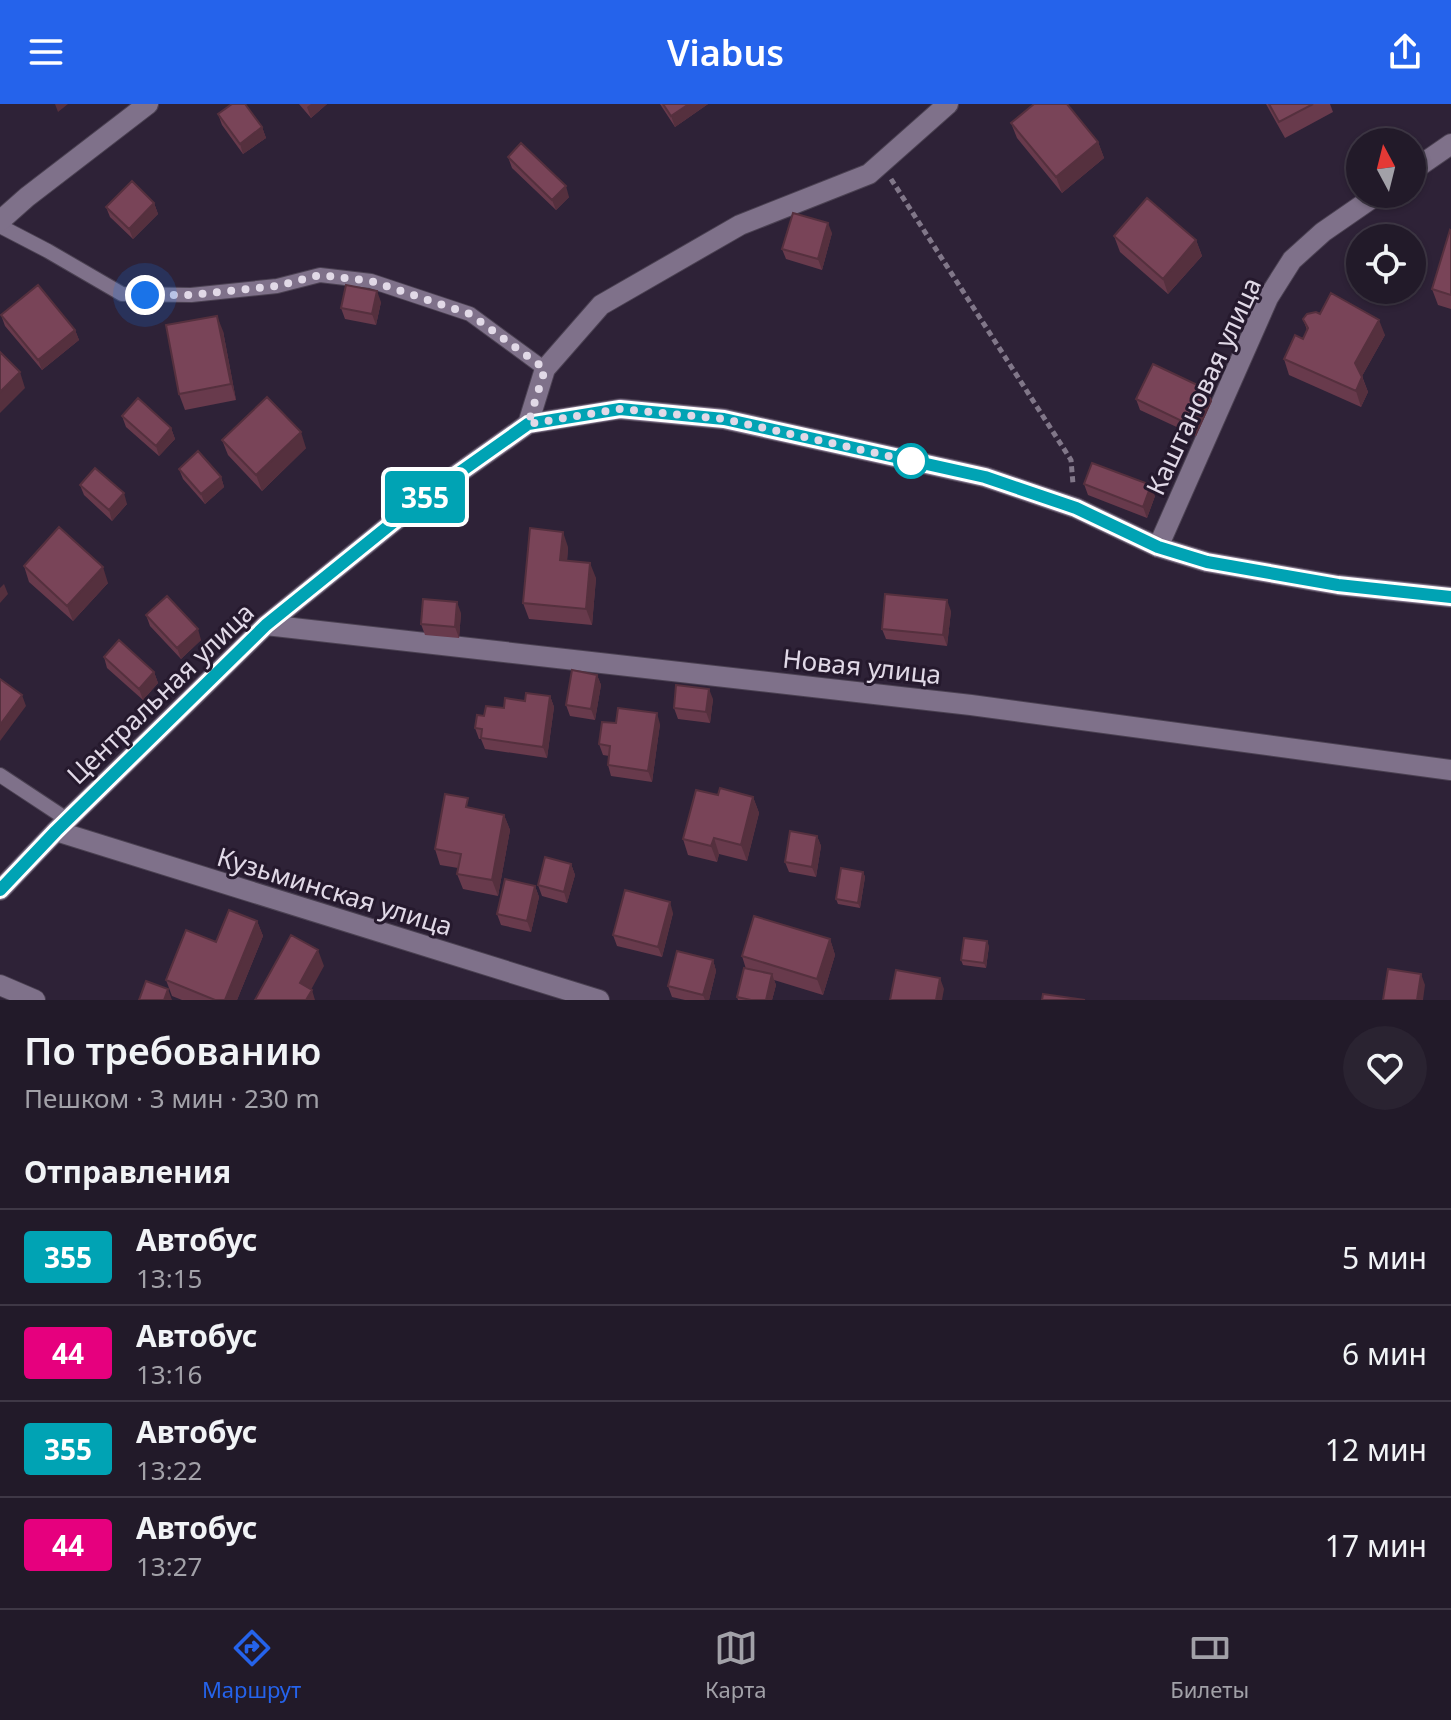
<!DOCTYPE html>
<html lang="ru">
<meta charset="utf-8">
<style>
body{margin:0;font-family:"Noto Sans",sans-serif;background:#2a2331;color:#f1f3f6;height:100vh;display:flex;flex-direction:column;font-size:30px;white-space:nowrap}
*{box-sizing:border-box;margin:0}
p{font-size:26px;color:#a2a1a8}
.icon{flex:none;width:44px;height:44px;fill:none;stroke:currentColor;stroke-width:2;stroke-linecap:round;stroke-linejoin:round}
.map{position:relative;height:896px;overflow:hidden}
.side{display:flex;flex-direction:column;background:#221a29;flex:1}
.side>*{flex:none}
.badge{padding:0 16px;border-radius:6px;font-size:28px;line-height:52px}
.needle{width:52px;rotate:353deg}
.buttons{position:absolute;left:1346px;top:24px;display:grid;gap:16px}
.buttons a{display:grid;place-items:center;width:80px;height:80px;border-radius:50%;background:#221a29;box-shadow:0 2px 6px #0004,0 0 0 2px #3f3846;font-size:40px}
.you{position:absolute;width:40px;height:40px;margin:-20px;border:6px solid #fff;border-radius:50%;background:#1a73e8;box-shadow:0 0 0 12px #1a73e833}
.map>.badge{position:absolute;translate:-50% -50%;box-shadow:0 0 0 4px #fff}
h2{padding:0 24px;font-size:30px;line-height:72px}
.round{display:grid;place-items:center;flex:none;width:84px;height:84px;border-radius:42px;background:#2a2331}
.overview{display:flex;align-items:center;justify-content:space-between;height:136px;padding:0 24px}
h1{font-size:38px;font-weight:600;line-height:60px}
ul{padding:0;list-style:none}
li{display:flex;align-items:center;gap:24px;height:96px;padding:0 24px;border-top:2px solid #3f3846}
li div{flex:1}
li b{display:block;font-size:30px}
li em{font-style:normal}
li .badge{min-width:88px;font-weight:700;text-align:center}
header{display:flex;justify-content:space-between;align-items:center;height:104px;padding:0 24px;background:#2563eb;color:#fff;font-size:36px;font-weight:600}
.dock{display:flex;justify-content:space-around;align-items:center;height:112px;border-top:2px solid #3f3846;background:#221a29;font-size:22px;color:#a2a1a8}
.dock a{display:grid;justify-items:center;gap:4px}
.dock .selected{color:#2563eb}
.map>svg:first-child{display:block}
</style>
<header><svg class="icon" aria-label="menu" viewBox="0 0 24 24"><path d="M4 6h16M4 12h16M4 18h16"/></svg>Viabus<svg class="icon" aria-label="share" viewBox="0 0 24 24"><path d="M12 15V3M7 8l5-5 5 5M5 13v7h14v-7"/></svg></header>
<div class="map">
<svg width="1451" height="896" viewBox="0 0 1451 896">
<rect width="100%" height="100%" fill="#2e2237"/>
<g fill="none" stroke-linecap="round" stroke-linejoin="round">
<g stroke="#4b4152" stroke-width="16">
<path id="service" d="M0,122L48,147L122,190L191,191L277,182L320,171L371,177L470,210L545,265
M0,671L68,716"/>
</g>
<g stroke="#4b4152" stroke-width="22">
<path id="minor" d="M1412,67L1451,40
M0,117L27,93L148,0
M528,320L545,265L601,201L740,121L869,70L948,0
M1158,443L1268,194L1292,156L1323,128L1378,90
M266,521L971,601L1451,666
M56,727L599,896
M0,881L35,896"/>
</g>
<g stroke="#4b4152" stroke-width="22">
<path id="tertiary" d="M0,786L56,727L266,521L422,395L528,320L620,305L724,315L985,373L1076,404L1158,443L1207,458L1338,481L1451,493"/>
</g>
<path stroke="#817789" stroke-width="5" stroke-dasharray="6 4" stroke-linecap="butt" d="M891,75L1071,356L1073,380"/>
<use href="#service" stroke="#7f718a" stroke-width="14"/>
<use href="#minor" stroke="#7f718a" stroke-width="20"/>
<use href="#tertiary" stroke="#7f718a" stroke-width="20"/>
</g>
<path fill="#683a4c" d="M299,0H327L311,14Z
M660,0H708L675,23Z
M1266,0H1330L1333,8L1285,34Z
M218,10L262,23L266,34L243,50L222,21Z
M1011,19L1098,38L1104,54L1062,89L1017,34Z
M508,53L569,93L556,106L512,64Z
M154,99L158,110L133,135L110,113L106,103Z
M1451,127V205L1438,201L1432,185Z
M832,129L822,166L786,155L782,145Z
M1114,132L1196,136L1202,152L1168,190L1120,148Z
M381,198L376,221L345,215L341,204Z
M1320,210L1385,231L1362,272L1368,288L1361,303L1289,271L1284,255L1303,235L1307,226L1303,215Z
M1,211L75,226L79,236L42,266L5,222Z
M223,227L236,296L185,306L179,290Z
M1208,286L1212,297L1196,332L1140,306L1136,295Z
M122,312L171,324L175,335L159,352L126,323Z
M222,336L306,344L262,387L228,351Z
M179,365L221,373L224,383L205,400L183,375Z
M1084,380L1155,392L1147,414L1088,391Z
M80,381L127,400L112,417L84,391Z
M568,443L567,457L596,474L592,521L529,515L523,499Z
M24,462L108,479L73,517L29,478Z
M951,507L947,542L886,535L882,525Z
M461,509L459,534L425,531L421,520Z
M146,511L201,536L181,555L150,522Z
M104,553L154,568L158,579L143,596L107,564Z
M597,571L601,581L595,616L570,612L566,601Z
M550,592L554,603L547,654L485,645L481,635H479L475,624L504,604L525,597Z
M713,595L710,619L678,615L674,604Z
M616,619L660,620L652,678L611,672L608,661L609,652L603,651L599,640Z
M718,691L753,693L759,709L747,757L719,750L717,758L688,751L683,735Z
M472,704L504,711L510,726L498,792L463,785L457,770L458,764L440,761L435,745Z
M817,732L821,742L816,773L789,768L785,758Z
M571,760L575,771L567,799L542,792L538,781Z
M863,768L865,773L860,804L838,800L836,795Z
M535,782L539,793L531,828L501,821L497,810Z
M673,809L662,853L617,842L613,831Z
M257,817L263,832L237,896H182L172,892L166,876Z
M830,835L835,851L823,891L774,876L776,881L772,896H738L737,893L746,865L742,852Z
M989,842L986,864L963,861L961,856Z
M713,856L716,867L709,896H685L672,893L668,882Z"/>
<path fill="#55303e" d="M55,0H68L58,8Z
M311,0H327L311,14L307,3Z
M689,0H708L675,23L671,12Z
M262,23L266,34L243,50L240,40Z
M1098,38L1104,54L1062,89L1056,73Z
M566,82L569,93L556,106L552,96Z
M154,99L158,110L133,135L129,125Z
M828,119L832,129L822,166L818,155Z
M1196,136L1202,152L1168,190L1163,175Z
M377,187L381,198L376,221L372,210Z
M217,212L223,227L236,296L231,280Z
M1379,216L1385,231L1361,274L1355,259Z
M75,226L79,236L42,266L38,256Z
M20,268L25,284L0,309V288Z
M1362,273L1368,288L1361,303L1356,287Z
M1208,286L1212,297L1196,332L1192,322Z
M171,324L175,335L159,352L156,342Z
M301,328L306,344L262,387L256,371Z
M221,373L224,383L205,400L201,390Z
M1151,381L1155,392L1147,414L1143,403Z
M124,389L127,400L112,417L109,406Z
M563,428L568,443L566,472L560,456Z
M590,459L596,474L592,521L586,505Z
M103,463L108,479L73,517L67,502Z
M4,480L8,490L0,499V484Z
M947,496L951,507L947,542L943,531Z
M457,498L461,509L459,534L455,523Z
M198,525L201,536L181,555L177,544Z
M154,568L158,579L143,596L139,585Z
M597,571L601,581L595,616L591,605Z
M709,585L713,595L710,619L706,608Z
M22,591L26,602L0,637V621Z
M550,592L554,603L547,654L543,643Z
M657,609L660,620L652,678L648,667Z
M753,693L759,709L747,757L741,741Z
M504,711L510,726L498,792L492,776Z
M817,732L821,742L816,773L812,763Z
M714,734L719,750L717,758L711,742Z
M571,760L575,771L567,799L564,788Z
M863,768L865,773L860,804L858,799Z
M535,782L539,793L531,828L527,817Z
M670,798L673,809L662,853L658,843Z
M257,817L263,832L237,896H225Z
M830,835L835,851L823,891L817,875Z
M987,837L989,842L986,864L984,859Z
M318,846L324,862L306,895L300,879Z
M713,856L716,867L709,896H705L703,891Z
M772,870L776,881L772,896H766Z
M1421,870L1425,881L1423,896H1417Z
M940,874L944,885L942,896H936Z
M168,885L172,896H164Z
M312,886L315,896H306Z"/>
<path fill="#794458" stroke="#55303e" stroke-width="2" d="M232,0H245L262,23L240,40L218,10Z
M663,0H689L671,12Z
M1034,0H1067L1098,38L1056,73L1011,19Z
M1269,0H1313L1279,18Z
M521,39L566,82L552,96L508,53Z
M132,77L154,99L129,125L106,103Z
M1147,94L1196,136L1163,175L1114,132Z
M793,109L828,119L818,155L782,145Z
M1450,126L1451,127V191L1432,185Z
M38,181L75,226L38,256L1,211Z
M346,181L377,187L372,210L341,204Z
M1331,189L1379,216L1355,259L1362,273L1356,287L1284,255L1295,231L1303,235L1308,224L1303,215L1307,210L1316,208L1320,210Z
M217,212L231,280L179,290L166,221Z
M0,248L20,268L0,288Z
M1153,260L1208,286L1192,322L1136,295Z
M267,293L301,328L256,371L222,336Z
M138,294L171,324L156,342L122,312Z
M198,347L221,373L201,390L179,365Z
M1092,359L1151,381L1143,403L1084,380Z
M95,364L124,389L109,406L80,381Z
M59,423L103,463L67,502L24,462Z
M530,424L563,428L560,456L590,459L586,505L523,499Z
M885,490L947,496L943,531L882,525Z
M167,492L198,525L177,544L146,511Z
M423,495L457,498L455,523L421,520Z
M119,536L154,568L139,585L104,553Z
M572,566L597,571L591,605L566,601Z
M0,575L22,591L0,621Z
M676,581L709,585L706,608L674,604Z
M526,589L550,592L543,643L481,634L482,625L475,624L477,611L484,612L486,602L504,604L505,594L525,597Z
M618,604L657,609L648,667L608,661L610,642L599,640L602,618L616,619Z
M720,684L753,693L741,741L714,734L711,742L683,735L696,686L718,691Z
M445,690L468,694L466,703L504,711L492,776L457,770L461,750L435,745Z
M790,727L817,732L812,763L785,758Z
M545,753L571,760L564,788L538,781Z
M841,764L863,768L858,799L836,795Z
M505,775L535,782L527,817L497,810Z
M625,786L670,798L658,843L613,831Z
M229,806L257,817L225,896H215L166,876L186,826L216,838Z
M754,812L830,835L817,875L742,852Z
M291,831L318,846L300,879L312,886L306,896H255Z
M964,834L987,837L984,859L961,856Z
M677,847L713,856L703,891L668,882Z
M744,864L772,870L766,896H751L737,893Z
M1388,865L1421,870L1417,896H1383Z
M896,866L940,874L936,896H890Z
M146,877L168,885L164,896H139Z
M1043,890L1085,896H1042Z"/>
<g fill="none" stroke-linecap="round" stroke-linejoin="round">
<g stroke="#fff" stroke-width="18">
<path id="line" d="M0,786L56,727L266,521L422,395L528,320L620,305L724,315L985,373L1076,404L1158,443L1207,458L1338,481L1451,493"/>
</g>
<use href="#line" stroke="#00a3b4" stroke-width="12"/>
<path stroke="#e1d9e7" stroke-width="8" stroke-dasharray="0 14.4" d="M145,191H191L248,185L277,182L320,171L371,177L470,210L545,265L528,320L620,305L724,315L911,357"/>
</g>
<circle fill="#fff" stroke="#00a3b4" stroke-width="4" cx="911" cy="357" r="16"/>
<g text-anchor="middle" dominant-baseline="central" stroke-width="6" stroke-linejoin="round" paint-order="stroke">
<g font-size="26" fill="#e1d9e7" stroke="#25192d">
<text transform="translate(1203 282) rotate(-65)">Каштановая улица</text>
<text transform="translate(862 562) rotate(6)">Новая улица</text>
<text transform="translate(160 589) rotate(-44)">Центральная улица</text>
<text transform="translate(335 787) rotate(17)">Кузьминская улица</text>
</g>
</g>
</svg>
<div class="buttons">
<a><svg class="needle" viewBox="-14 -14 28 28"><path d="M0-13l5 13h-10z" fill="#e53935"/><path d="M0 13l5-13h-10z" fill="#a2a1a8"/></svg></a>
<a><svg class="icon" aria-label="locate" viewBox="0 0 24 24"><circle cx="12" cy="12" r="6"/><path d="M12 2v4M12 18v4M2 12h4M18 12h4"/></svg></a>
</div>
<div class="you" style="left:145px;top:191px"></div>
<b class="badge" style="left:425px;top:393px;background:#00a3b4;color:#fff">355</b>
</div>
<section class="side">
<div class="overview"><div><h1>По требованию</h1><p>Пешком · 3 мин · 230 m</p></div><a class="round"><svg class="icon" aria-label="heart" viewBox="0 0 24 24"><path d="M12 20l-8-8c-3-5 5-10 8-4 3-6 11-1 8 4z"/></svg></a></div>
<h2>Отправления</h2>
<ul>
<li><span class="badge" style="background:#00a3b4;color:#fff">355</span><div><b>Автобус</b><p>13:15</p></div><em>5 мин</em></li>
<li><span class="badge" style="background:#e6007e;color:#fff">44</span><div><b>Автобус</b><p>13:16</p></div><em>6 мин</em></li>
<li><span class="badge" style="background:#00a3b4;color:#fff">355</span><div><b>Автобус</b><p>13:22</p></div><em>12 мин</em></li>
<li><span class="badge" style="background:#e6007e;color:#fff">44</span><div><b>Автобус</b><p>13:27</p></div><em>17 мин</em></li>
</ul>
</section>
<nav class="dock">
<a class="selected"><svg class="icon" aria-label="directions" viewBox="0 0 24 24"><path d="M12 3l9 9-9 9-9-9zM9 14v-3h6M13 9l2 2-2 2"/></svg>Маршрут</a>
<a><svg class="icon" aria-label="map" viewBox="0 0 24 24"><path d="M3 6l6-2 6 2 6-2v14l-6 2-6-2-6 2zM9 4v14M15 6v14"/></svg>Карта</a>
<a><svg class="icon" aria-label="tickets" viewBox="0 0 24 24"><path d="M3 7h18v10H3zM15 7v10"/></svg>Билеты</a>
</nav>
